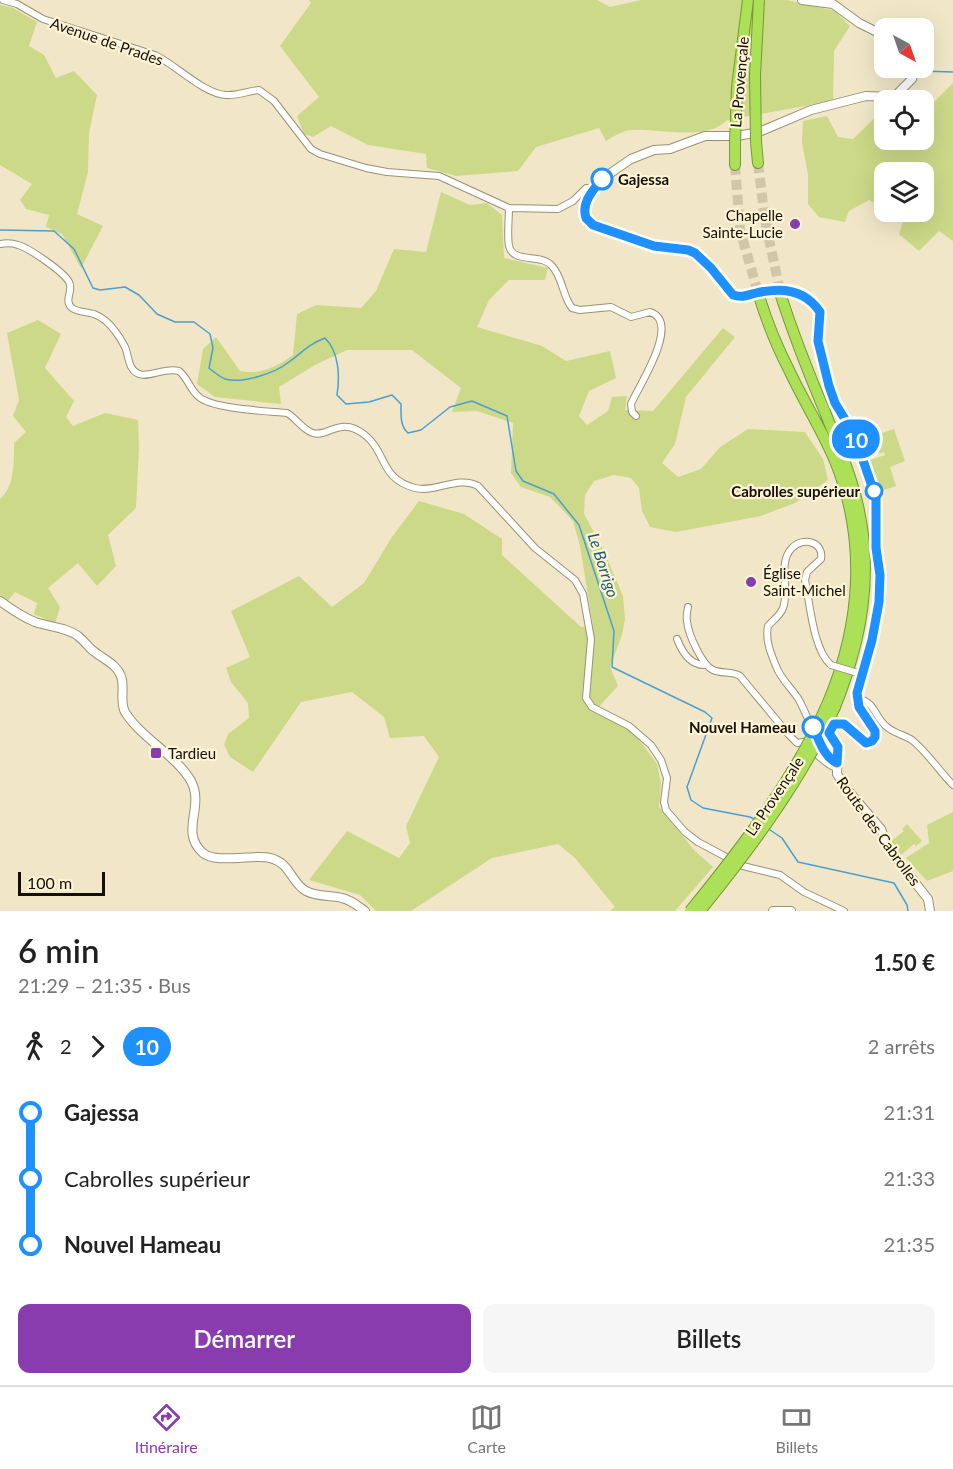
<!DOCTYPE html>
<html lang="fr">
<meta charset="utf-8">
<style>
body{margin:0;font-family:Lato,sans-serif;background:#f6f6f6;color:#222;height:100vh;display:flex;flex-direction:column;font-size:22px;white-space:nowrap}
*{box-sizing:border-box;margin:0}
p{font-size:20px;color:#767676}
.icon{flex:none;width:33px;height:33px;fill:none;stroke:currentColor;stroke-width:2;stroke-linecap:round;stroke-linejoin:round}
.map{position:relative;height:911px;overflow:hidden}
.details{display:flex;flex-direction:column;background:#fff;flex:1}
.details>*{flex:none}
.badge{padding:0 12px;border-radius:20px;font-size:21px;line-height:39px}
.needle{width:39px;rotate:140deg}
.buttons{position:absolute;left:874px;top:18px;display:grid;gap:12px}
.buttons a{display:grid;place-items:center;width:60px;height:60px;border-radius:12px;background:#fff;box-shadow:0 6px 24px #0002;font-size:30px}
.scale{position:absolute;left:18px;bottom:15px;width:87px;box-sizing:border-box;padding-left:6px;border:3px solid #120f05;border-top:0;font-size:16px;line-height:21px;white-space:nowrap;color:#120f05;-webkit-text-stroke:4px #fef4d5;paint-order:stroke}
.map>.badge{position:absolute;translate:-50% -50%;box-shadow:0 0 0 3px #fff}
.legs{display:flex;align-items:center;gap:9px;height:66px;padding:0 18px;font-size:20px}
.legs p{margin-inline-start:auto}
.summary{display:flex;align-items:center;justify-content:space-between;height:102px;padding:0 18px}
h1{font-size:33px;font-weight:600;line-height:45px}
.primary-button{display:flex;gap:12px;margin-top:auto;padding:12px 18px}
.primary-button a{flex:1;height:69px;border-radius:12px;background:#883cad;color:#fff;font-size:24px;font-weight:600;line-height:69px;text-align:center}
.primary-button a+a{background:#f6f6f6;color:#222}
ul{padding:0 18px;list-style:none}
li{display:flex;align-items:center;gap:21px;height:66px;font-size:22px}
li i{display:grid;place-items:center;width:9px;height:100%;margin:0 8px;background:currentColor}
li i::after{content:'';width:15px;height:15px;margin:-8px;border:4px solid;border-radius:50%;background:#fff}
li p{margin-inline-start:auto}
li:first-child i{background:linear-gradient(#0000 50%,currentColor 0)}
li:last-child i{background:linear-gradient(currentColor 50%,#0000 0)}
.tab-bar{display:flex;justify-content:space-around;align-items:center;height:84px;border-top:2px solid #e0e0e0;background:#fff;font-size:16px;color:#767676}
.tab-bar a{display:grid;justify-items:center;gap:3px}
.tab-bar .current{color:#883cad}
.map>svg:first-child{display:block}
</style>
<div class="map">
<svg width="953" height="911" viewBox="0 0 953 911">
<rect width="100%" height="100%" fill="#f1e7c8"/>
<path fill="#ccd988" d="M309,0H597L610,7L641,0H787L835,11L850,26L834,51L833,101L727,120C706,142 660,128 632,130C623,130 613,137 606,141L599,128L536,147L518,171L456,176L427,168L426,154L368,145L331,126L313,137L304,134L297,116L319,97L280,46L311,3Z
M0,5L13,8L37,22L29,46L44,55L56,78L74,71L97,95L89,133L88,172L77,214L103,226L81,268L62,234L46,227L49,215L26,209L20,200L32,184L0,165Z
M953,83V241L939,231L919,251L899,234L903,222L892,212H924V172H885V208L869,200L849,211L845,222L819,217L808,204V175L802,142L803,121L827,116L838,137L853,139L885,108V140H924V112Z
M441,192L470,205L487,203L502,215L504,258L548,268L545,280H509L489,300L477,327L542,346L566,361L610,351L616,378L589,391L579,416L587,425L608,411L612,397L627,396L625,410L653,411L723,328L735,337L686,397L675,444L662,463L678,477L701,469L720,447L748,429L805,432L823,459L828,480L795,503L761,516L676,532L650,527L642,511L639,488L631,478L614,475L594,481L585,495L584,514L603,549L623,596L625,619L622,635L610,667L618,686L595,711L634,733L657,764L661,784L659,807L694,850L713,867L675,911H610L615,907L575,858L558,844L492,858L411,911H376L360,895L309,880L347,831L399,858L410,843L406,826L439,757L424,736L390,738L384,717L352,692L301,702L253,772L230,757L224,745L228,734L249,718L248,703L231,682L226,668L250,657L231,611L299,576L332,607L364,583L392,537L419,501L464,514L502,539V555L581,627L593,626L580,546L573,521L550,497L521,487L511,473L513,423L477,411L452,412L461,388L412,350H347L315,365L279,387L281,404L215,397L197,384L203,349L216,337L240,371C261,375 276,367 293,355L297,314L316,305L361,308L376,291L394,249L426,252Z
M38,320L61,334L45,368L74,401L66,417L73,426L105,413L138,420L139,448L136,508L108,535L116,566L97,586L78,563L48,588L60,607L55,624L34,614L37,603L15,592L7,602L0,595V499C15,487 14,460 14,443L26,432L13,416L19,400L7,333Z
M877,428L879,434L894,429L905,461L890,467L896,486L881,491L870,460L885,455L884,452L869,456L860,434Z
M953,812V871L927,881L906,858L929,843L927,825Z
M907,824L922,841L916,846L914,844L901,855L890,842L904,831L902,829Z"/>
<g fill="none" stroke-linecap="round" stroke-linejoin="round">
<path stroke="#4a9fd0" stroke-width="1.5" d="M920,71L953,72
M0,230L54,231L74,249L93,288L100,290L125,287L139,295L157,314L175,322H194L210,334L213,348L209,368C214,372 220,377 225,379C243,384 275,373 289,362C303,352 307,345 325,338C339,352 340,376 337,395L346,404L369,402L392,395L401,404C401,415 400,426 408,433L421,430L450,407L472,401L507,416L516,471L523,481L554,494L579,525L614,631L612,667L705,712L712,718L687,787L691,800L703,808L750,817L756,820
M770,830L782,838L798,862L894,883L907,905L908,911"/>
<path stroke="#d0c7ab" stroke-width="10" stroke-dasharray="10 5" stroke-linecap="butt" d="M758,163L765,220L781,296
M735,165L740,230L759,296"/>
<g stroke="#9a9175" stroke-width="8">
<path id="street" d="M3,0L17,4L43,19L155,55C176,65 204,94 226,95C237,96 248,91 259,90L274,101L311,149L320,154L366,168L387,172L439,176L509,208L558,209L573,201L586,188L593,189
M509,208C509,220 507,234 509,246C513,264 542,253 552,266C563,278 562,295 572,308L580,310L611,307L631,317L650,312C682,322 638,387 631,404L632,412L636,416
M0,244C6,243 12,243 18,245C29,248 64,272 69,282C74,291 63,300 72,308C77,312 87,312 94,314C102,317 110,324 115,331C119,336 122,341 125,347C129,356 128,370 139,374C150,378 164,367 179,371C188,378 190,390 199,397C213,409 267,411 287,413C296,418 303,430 313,433C328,438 340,415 365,435C387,453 380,479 415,488C436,493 458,475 478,486L535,548L575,580L583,594L591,639L586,698L592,707L629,726L651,745L661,760L667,778L664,802L666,810L685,832L698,842L743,866L780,875L804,892L844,911
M688,607C687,612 686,617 687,621C688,634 702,665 713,670C722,674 732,671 740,676L789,735L797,743L803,742C814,750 824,764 836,768
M677,639C682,652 690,666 706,665
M831,665C813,650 810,603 805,580L807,572L821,559C824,542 803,536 792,548C777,563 790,590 783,608C780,616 773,620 768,626C765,640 771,654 776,666C781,680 792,688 799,700C809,718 820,754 837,763
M858,699C876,702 874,717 887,727C894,733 904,735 912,740C928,753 939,771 953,785"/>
</g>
<g stroke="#9a9175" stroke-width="10">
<path id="secondary" d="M802,0L833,4L859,23L885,36
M916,68L912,79L897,94L891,97L866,96L811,110L759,132L737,136H705L670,149L654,150L631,159L602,179L589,196L584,213L588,222L593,225L653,246L689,250L695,253L711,268L733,295C742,298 748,295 756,293C781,287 805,289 820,312L818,341L829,385L837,407L854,434L876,498V548L880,575L879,601L872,640L857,693L859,707L862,715L875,731V737L869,743C856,742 851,726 838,723L831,726L829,733L838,747L837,774L846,788L881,829L888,848L928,899L930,911
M0,601C11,609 23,617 35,622C49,627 66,627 78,636C83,640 87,645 91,649C102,659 119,664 122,680C124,690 120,703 125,712C141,738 177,756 191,781C205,807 179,832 203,853C216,864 252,854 270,858C291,863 291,883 306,891C317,897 330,895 342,898C351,900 358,906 365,911
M773,911H791"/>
</g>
<g stroke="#76973a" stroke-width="12">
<path id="highway" d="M756,142L758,163
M735,143V165
M759,296C767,322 777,347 790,372C804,402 822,430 835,461C867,540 861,623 829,700
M781,296C794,336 809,374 825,412C837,443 851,474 858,506C874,576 861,642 835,707"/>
</g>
<use href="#street" stroke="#fff" stroke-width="6"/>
<use href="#secondary" stroke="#fff" stroke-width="8"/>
<use href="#highway" stroke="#ace056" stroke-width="10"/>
<g stroke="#9a9175" stroke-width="8" stroke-linecap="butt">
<path id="street-bridge" d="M831,665L858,673"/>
</g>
<g stroke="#76973a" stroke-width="12" stroke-linecap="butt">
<path id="highway-bridge" d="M756,142L755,75L759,0
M735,143L737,87L748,0
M690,911C743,846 796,777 829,700
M700,911C751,848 801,781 835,707"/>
</g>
<use href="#street-bridge" stroke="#fff" stroke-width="6"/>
<use href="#highway-bridge" stroke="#ace056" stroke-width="10"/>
</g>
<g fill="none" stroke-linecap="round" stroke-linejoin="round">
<g stroke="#fff" stroke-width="14">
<path id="line-1" d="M602,179C593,190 581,203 586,218L593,225L654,246L688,250L695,253L711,268L733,295C742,298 748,295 756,293C781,287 805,289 820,312L818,341L829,386L835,403L854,434L876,498V548L880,575L879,602L872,640L857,693L859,707L875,731V737L872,741L866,743L844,724H834L829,733L838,747L837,763C823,756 819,739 813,727"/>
</g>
<use href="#line-1" stroke="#1e90ff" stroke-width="9"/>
</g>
<g fill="#fff" stroke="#1e90ff" stroke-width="3">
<circle cx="602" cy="179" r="10"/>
<circle cx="874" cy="491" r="8"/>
<circle cx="813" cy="727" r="10"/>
</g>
<g fill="#883cad" stroke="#fef4d5" stroke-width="2">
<circle cx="795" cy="224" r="6"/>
<circle cx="751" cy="582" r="6"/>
<rect x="150" y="747" width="12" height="12" rx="3"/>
</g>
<g text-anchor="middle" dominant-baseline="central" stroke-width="4.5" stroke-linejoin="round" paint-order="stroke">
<g font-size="15" fill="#120f05" stroke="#fef4d5">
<text transform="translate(107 41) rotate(19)">Avenue de Prades</text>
<text transform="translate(739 82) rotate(-85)">La Provençale</text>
<text transform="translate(774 796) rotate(-56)">La Provençale</text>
<text transform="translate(879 831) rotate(54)">Route des Cabrolles</text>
</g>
<g font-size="15" font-weight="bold" fill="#120f05" stroke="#fef4d5" text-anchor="end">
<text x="618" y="179" text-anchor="start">Gajessa</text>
<text x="860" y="491">Cabrolles supérieur</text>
<text x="796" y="727">Nouvel Hameau</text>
</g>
<g font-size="15" fill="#120f05" stroke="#fef4d5" text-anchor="start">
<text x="783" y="215" text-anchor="end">Chapelle<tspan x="783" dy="17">Sainte-Lucie</tspan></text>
<text x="763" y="573">Église<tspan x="763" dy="17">Saint-Michel</tspan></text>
<text x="168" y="753">Tardieu</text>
</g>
<g font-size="16" font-style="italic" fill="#18587a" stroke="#fef4d5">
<text transform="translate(604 565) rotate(72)">Le Borrigo</text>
</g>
</g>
</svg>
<div class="buttons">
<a><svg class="needle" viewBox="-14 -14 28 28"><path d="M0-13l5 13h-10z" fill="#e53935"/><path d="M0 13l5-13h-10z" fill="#767676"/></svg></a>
<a><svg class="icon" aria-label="locate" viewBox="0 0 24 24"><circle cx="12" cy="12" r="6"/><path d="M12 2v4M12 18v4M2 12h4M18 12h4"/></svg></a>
<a><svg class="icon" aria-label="layers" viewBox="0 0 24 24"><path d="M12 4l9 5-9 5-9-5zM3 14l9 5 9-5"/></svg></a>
</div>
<div class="scale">100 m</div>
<b class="badge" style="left:856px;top:439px;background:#1e90ff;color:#fff">10</b>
</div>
<section class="details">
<div class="summary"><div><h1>6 min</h1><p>21:29 – 21:35 · Bus</p></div><b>1.50 €</b></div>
<div class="legs"><svg class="icon" aria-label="walk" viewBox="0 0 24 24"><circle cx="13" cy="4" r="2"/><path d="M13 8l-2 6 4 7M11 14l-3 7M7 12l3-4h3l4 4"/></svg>2<svg class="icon" aria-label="forward" viewBox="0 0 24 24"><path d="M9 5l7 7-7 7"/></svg><b class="badge" style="background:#1e90ff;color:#fff">10</b><p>2 arrêts</p></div>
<ul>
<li><i style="color:#1e90ff"></i><b>Gajessa</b><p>21:31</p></li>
<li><i style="color:#1e90ff"></i><span>Cabrolles supérieur</span><p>21:33</p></li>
<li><i style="color:#1e90ff"></i><b>Nouvel Hameau</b><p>21:35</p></li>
</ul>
<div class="primary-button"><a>Démarrer</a><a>Billets</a></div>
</section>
<nav class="tab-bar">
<a class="current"><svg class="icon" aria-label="directions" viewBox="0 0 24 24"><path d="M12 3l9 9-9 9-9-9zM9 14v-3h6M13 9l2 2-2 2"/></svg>Itinéraire</a>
<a><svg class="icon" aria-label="map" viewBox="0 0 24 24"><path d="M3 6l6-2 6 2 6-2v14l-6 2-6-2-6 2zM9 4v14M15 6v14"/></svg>Carte</a>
<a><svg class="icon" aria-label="tickets" viewBox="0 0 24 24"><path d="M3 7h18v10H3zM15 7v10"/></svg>Billets</a>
</nav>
